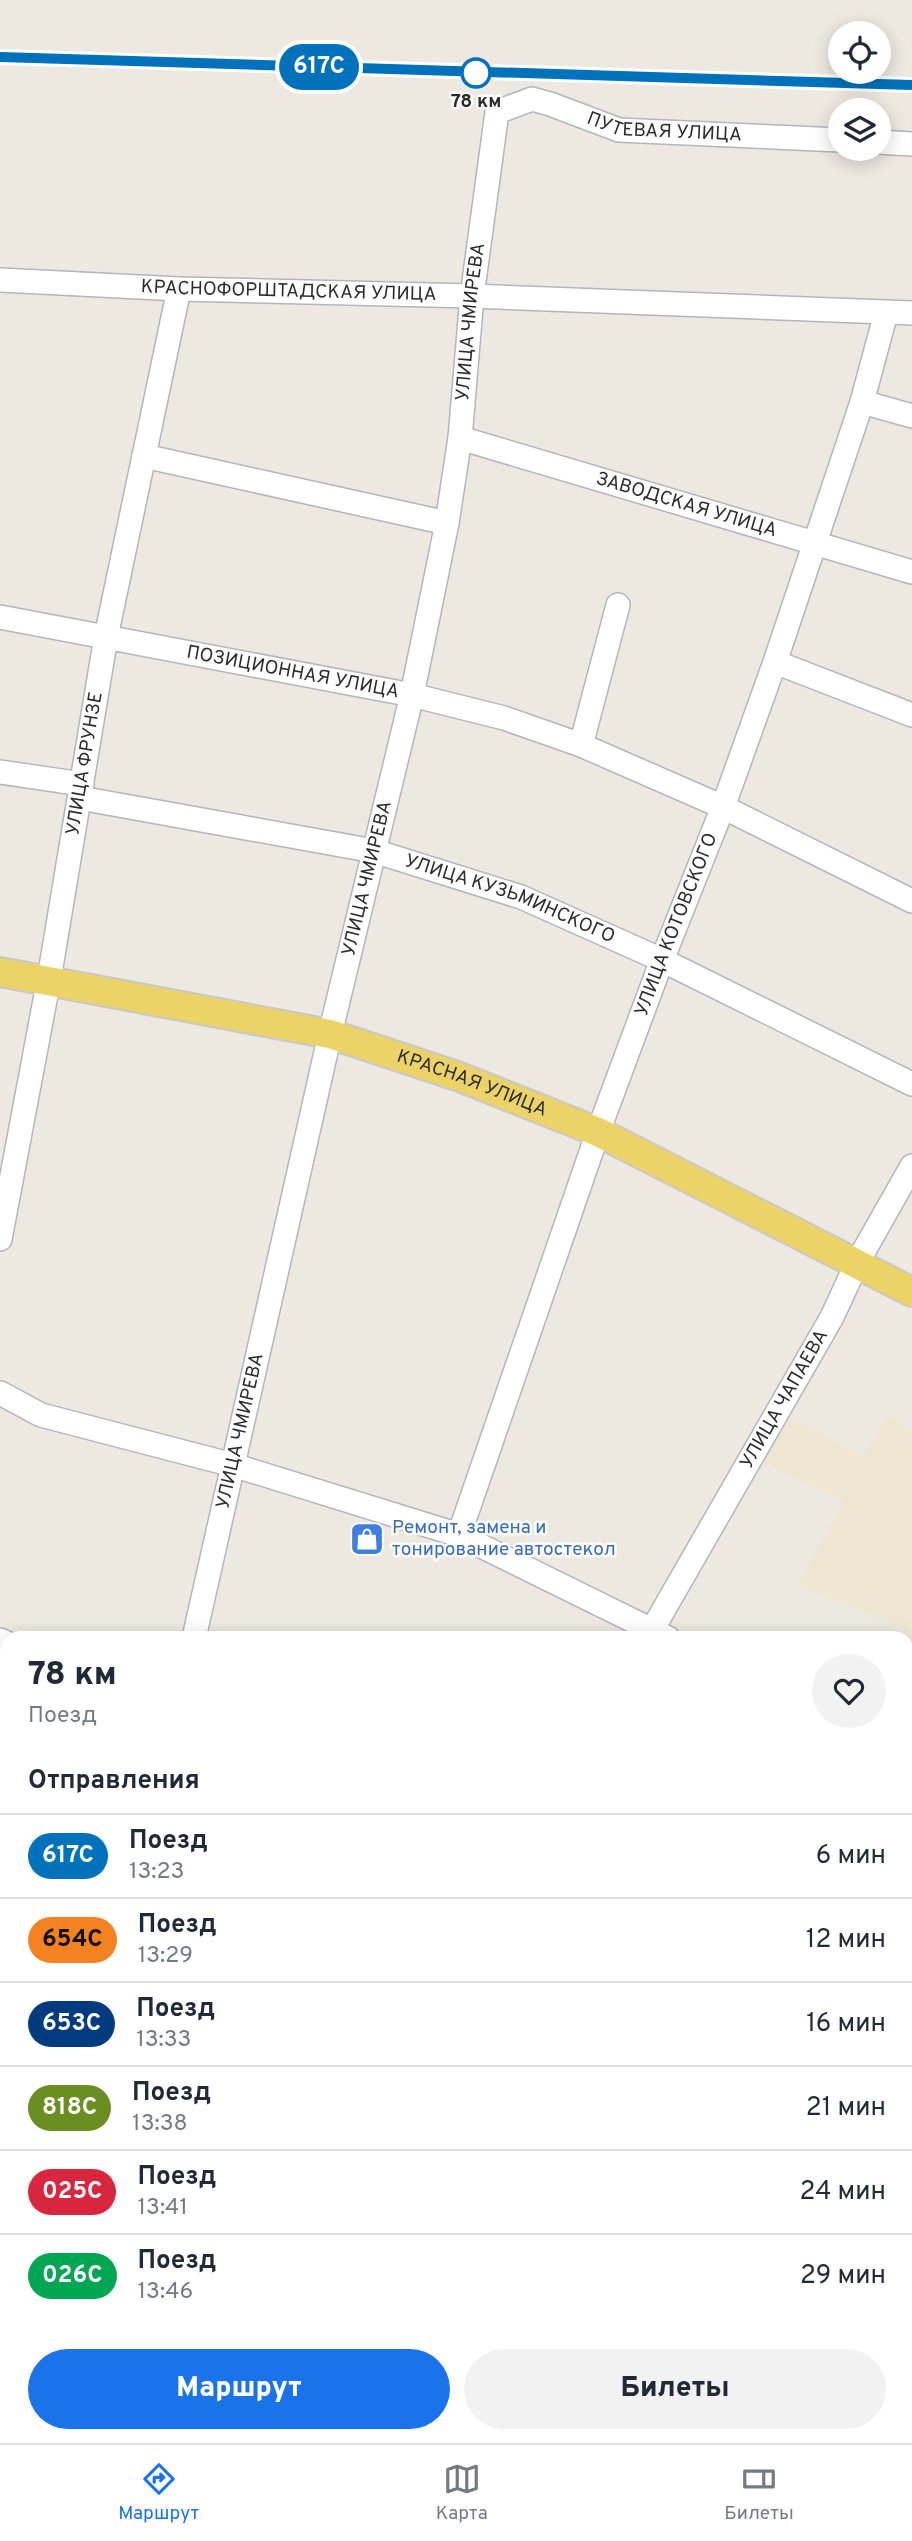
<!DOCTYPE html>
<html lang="ru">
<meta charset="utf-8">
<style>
body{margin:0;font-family:Overpass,sans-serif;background:#f2f2f3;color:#1f2937;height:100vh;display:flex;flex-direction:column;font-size:26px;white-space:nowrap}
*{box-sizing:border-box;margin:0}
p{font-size:23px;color:#747a83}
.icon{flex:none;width:38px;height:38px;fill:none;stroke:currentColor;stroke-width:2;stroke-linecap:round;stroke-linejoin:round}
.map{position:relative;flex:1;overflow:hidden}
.drawer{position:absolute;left:0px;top:1631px;width:914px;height:812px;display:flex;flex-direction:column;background:#fff;border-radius:21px 21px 0 0;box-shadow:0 4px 18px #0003}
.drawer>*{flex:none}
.badge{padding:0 14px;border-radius:23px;font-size:24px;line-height:46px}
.tools{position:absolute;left:828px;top:21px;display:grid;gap:14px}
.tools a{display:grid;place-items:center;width:63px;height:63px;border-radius:50%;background:#fff;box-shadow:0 4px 18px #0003;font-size:35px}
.map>.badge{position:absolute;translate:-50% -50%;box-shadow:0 0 0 4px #fff}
h2{padding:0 28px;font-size:26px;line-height:63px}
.round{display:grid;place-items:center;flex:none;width:74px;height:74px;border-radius:37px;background:#f2f2f3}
.head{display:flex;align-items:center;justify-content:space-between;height:119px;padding:0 28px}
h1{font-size:33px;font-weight:800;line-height:52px}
.action{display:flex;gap:14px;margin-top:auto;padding:14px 28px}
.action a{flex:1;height:80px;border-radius:42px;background:#1a73e8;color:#fff;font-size:28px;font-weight:800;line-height:80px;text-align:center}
.action a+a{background:#f2f2f3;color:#1f2937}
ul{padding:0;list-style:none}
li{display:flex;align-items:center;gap:21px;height:84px;padding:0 28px;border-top:2px solid #e0e1e3}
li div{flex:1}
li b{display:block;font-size:26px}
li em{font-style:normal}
li .badge{min-width:77px;font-weight:700;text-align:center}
.tab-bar{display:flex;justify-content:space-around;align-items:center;height:98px;border-top:2px solid #e0e1e3;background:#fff;font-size:19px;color:#747a83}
.tab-bar a{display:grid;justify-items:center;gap:4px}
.tab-bar .active{color:#1a73e8}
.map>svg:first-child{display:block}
</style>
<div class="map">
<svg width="912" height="2443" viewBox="0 0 912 2443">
<rect width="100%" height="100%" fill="#ede8e0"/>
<path fill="#eee6d0" d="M888,1416L912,1429V1632L798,1585L844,1501L761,1461L790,1417L863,1457Z
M906,2149L912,2150V2297L906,2296Z"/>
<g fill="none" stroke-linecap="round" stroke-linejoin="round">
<g stroke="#b3b5bf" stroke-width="26">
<g id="minor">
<path d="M878,142L912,144"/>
<path id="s1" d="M0,280L179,289L472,296L912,313"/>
<path d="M862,402L912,416"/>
<path id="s2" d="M460,438L912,572"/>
<path d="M144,456L447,523"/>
<path id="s3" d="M0,617L412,695L504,718L581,745L723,807L912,901"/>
<path d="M775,662L912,715"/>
<path d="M581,745L618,605"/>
<path d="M0,772L82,784"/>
<path id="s4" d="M80,798L374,851L521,897L662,960L912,1084"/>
<path id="s5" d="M0,1239L49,979L106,637L179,289"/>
<path d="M0,1393L41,1415L233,1465L459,1535L668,1638"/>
<path id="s6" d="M459,1535L598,1132L662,960L723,807L775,662L862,402L886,313"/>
<path id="s7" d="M652,1630L832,1317L857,1263L912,1166"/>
<path id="s8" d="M194,1638L330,1034L412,695L447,523L460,438L472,296L497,112L532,99L550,104L619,130L840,140"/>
<path d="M0,1640L7,1643"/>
<path d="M906,1753L912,1756"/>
<path d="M906,1921L912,1908"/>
<path d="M0,1960L7,1963"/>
<path d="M906,1978L912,1979"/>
<path d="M0,1982L7,1985"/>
<path d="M906,2325L912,2327"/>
<path d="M906,2346L912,2347"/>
<path d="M737,2443L739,2436"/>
</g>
</g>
<g stroke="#c8c8c8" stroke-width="32">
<g id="major">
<path id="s9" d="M0,972L330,1034L457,1076L598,1132L912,1292"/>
</g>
</g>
<use href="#minor" stroke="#fff" stroke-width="23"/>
<use href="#major" stroke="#ebd367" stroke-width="28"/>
<path stroke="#a2a4b6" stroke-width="4.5" d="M0,57L912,85"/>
</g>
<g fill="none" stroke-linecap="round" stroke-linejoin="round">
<g stroke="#fff" stroke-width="16">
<path id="line" d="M0,57L912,85"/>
</g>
<use href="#line" stroke="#0072bc" stroke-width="10"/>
</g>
<defs>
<g id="shop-square" transform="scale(1.75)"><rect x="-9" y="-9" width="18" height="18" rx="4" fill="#3f7fe0" stroke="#fff"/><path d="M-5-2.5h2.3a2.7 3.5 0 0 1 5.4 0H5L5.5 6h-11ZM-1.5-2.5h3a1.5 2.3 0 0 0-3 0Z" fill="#fff"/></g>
</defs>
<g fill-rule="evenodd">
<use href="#shop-square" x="367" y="1539"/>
</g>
<circle fill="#fff" stroke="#0072bc" stroke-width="3.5" cx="476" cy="73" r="14"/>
<g text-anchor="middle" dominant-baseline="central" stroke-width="5" stroke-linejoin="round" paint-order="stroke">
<g font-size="19" font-weight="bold" fill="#2c2c2c" stroke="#fff">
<text x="476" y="102">78 км</text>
</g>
<g font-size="19" fill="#2c2c2c" stroke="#fff">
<text stroke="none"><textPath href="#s8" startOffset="1732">ПУТЕВАЯ УЛИЦА</textPath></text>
<text stroke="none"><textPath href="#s1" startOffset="289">КРАСНОФОРШТАДСКАЯ УЛИЦА</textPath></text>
<text stroke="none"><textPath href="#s8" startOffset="1346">УЛИЦА ЧМИРЕВА</textPath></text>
<text stroke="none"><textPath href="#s2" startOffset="236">ЗАВОДСКАЯ УЛИЦА</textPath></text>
<text stroke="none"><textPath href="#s3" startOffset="298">ПОЗИЦИОННАЯ УЛИЦА</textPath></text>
<text stroke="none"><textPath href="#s5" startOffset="483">УЛИЦА ФРУНЗЕ</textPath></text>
<text stroke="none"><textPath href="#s8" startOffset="779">УЛИЦА ЧМИРЕВА</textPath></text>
<text stroke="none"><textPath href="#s4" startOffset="443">УЛИЦА КУЗЬМИНСКОГО</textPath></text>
<text stroke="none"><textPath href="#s6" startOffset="648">УЛИЦА КОТОВСКОГО</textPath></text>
<text stroke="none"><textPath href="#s9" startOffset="486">КРАСНАЯ УЛИЦА</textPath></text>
<text stroke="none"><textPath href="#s7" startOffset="266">УЛИЦА ЧАПАЕВА</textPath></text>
<text stroke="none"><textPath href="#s8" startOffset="212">УЛИЦА ЧМИРЕВА</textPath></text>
</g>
<g font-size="19" fill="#366cbe" stroke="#fff" text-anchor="start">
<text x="392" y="1528">Ремонт, замена и<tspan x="392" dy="22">тонирование автостекол</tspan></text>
</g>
</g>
</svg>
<div class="tools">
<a><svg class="icon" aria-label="locate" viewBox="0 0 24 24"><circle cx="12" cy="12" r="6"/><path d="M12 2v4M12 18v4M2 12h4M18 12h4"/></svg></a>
<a><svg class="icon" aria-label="layers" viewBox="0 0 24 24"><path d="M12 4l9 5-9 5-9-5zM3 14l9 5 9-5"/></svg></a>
</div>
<b class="badge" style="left:319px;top:67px;background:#0072bc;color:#fff">617C</b>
<section class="drawer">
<div class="head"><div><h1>78 км</h1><p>Поезд</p></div><a class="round"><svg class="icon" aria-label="heart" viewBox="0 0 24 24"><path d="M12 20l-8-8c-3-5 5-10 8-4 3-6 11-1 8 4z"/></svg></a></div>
<h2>Отправления</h2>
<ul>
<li><span class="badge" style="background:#0072bc;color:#fff">617C</span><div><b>Поезд</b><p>13:23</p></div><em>6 мин</em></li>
<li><span class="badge" style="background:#f58220;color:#111">654С</span><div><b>Поезд</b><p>13:29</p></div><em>12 мин</em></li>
<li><span class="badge" style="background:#003b80;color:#fff">653С</span><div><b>Поезд</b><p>13:33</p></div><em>16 мин</em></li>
<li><span class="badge" style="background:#6b8e23;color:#fff">818С</span><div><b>Поезд</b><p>13:38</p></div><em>21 мин</em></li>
<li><span class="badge" style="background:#d7263d;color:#fff">025С</span><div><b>Поезд</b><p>13:41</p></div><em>24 мин</em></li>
<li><span class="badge" style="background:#00a651;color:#fff">026С</span><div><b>Поезд</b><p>13:46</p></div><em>29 мин</em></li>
</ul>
<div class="action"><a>Маршрут</a><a>Билеты</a></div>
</section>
</div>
<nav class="tab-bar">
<a class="active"><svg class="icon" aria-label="directions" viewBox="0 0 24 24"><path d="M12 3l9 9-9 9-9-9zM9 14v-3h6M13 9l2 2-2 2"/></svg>Маршрут</a>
<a><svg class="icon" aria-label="map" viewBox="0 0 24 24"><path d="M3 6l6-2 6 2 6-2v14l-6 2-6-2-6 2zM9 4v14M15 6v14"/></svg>Карта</a>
<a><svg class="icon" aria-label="tickets" viewBox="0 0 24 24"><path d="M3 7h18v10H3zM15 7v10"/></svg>Билеты</a>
</nav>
